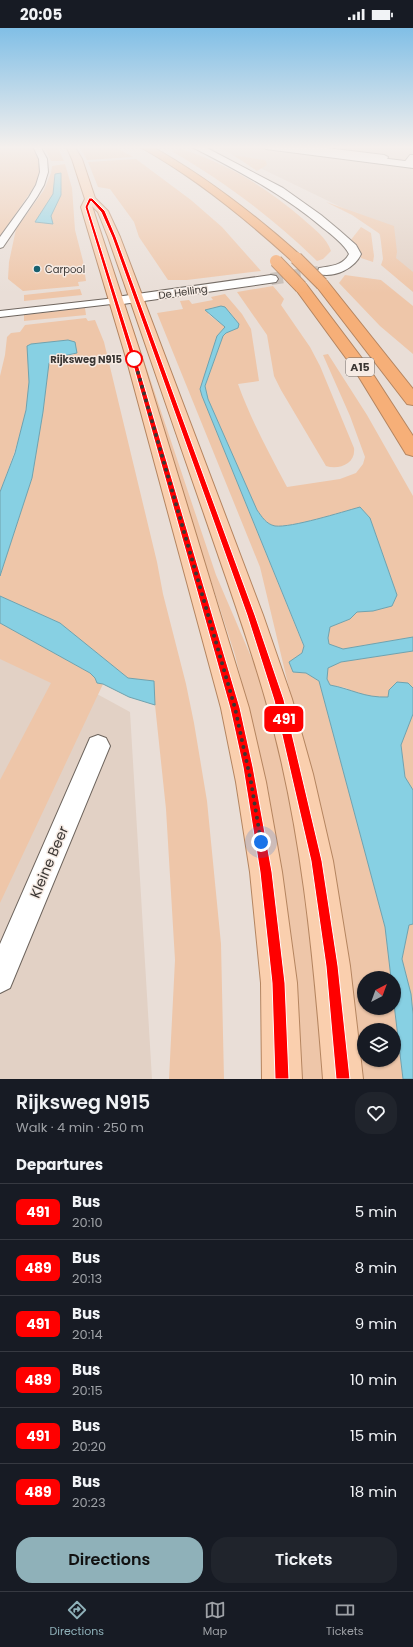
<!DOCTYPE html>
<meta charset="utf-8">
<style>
body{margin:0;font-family:Poppins,sans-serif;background:#20242c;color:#f1f3f6;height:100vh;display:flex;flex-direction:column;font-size:15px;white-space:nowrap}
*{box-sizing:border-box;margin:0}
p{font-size:13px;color:#9ea1a6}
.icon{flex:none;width:22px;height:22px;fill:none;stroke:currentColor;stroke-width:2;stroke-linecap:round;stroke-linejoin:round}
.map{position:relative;height:1051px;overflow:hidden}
.sheet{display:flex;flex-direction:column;background:#171b24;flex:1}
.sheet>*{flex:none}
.badge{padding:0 8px;border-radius:6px;font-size:14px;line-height:26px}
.needle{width:26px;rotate:41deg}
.fabs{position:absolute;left:357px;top:943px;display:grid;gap:8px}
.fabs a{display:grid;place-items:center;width:44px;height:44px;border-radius:50%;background:#171b24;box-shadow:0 1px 3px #0004;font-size:20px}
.you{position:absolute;width:20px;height:20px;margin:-10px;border:3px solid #fff;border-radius:50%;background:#1a73e8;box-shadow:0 0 0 6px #1a73e833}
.map>.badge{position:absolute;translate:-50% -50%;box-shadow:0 0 0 2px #fff}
h2{padding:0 16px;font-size:15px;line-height:36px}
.round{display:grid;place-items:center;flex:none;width:42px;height:42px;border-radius:16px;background:#20242c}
.overview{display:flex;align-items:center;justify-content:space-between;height:68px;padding:0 16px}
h1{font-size:19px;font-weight:600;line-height:30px}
.primary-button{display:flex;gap:8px;margin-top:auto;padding:8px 16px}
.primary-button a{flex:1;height:46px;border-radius:16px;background:#8fb1b9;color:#111;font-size:16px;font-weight:600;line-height:46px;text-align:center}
.primary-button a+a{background:#20242c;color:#f1f3f6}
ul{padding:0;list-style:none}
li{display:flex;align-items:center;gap:12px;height:56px;padding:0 16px;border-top:1px solid #363941}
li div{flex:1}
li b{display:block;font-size:15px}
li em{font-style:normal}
li .badge{min-width:44px;font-weight:700;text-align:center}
.status{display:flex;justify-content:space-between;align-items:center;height:28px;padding:0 20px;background:#171b24;direction:ltr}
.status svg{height:11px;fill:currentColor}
.tab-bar{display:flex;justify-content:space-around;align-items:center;height:56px;border-top:1px solid #363941;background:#171b24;font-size:11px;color:#9ea1a6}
.tab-bar a{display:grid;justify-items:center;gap:2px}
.tab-bar .current{color:#8fb1b9}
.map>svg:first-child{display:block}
</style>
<div class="status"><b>20:05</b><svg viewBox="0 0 49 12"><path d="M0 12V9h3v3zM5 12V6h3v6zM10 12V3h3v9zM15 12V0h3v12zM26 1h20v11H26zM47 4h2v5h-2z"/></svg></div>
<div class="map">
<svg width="413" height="1051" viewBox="0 0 413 1051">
<rect width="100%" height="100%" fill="#e9ded7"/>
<path fill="#e2d1c5" d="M215,118H413V256L390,239L376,196Z
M0,613L130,684L152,1051H0Z"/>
<path fill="#eec6a9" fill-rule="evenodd" d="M0,118H33C52,139 33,160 21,178C14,188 7,198 0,208Z
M43,118H57L64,133H51L46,122Z
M79,118H113L133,129L87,132Z
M182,121C227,136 268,160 303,191C313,200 327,210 331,223L323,231L317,233C274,191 224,153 171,123Z
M233,127L264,132L266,133L267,137L257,143Z
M136,131L191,172L222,199L261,243L187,252H168L139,209L134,194L110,161L98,159L88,134Z
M65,136L72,160L75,202L83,233L86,253L78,254L79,258L23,263L8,251L9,234L16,201L44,162L51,145L52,138ZM55,146L53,183L51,188L35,194L54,166Z
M326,174L394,198L397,224L396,230L413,244V264L381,237L383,231L380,206L352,187Z
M361,199L371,205L374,228L373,234L361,230L360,223L350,213Z
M345,247L381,252L413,278V326L380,298L339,255Z
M273,258L284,271L281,277L310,319L320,338L354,420C356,436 339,442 326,438L281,362L274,348L267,307L237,264Z
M80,261L82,267L24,273V267Z
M225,266L242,286L251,301L259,353L238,356C251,392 269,425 287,459L340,451L356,445L363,436L365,429L350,388L323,327L328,326L367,387L413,468V609L343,621L329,617L328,610L330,599L350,591L357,584L373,583L392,578L397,567L370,490L360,479C342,484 291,500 275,498C266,496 262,489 257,482L208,371L205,359L223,308L226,305L238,300L239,296C228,283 229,277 211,280L208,286L225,299L217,308L202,368L304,619L302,625L289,634L293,644L306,645L319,653L385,899L391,950H364V980H394V976L403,1051H358L327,812L288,656L260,539L157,285L183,281L180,273L189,272L192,276L213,272L211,269ZM364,1002H394V1032H364Z
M85,280L86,287L24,293V287Z
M125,288H129L216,547L261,652L274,697L305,843L327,1051H298L297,993L268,760L235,627Z
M86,290L88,293L95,292L104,314L157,534L163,566L186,656L194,695L207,773L221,916L224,1051H169L175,932L166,781L155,677L154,653L128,650L60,595L0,568V548L32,450L43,384L49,335C54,328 66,327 74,327L68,312L31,316L27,318C28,330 29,343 29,355C27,393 13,429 0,464V348L5,327L7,309L11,305L20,304L25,297Z
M0,595L90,645L95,650L97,655L103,656L0,875V752L51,655L0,631Z
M413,623V660L408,655L388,669L374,670L355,666L346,660L330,657L327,651L328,639L341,634Z
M413,686V762L405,749L401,717Z
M413,896V986L411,966L402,931L409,897Z"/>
<path fill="#87d0e3" stroke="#70a2ae" d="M61,145V167L51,188L53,196L35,194L53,166L55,146Z
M221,278L225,279L239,296L238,300L226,305L223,308L205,358L208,371L257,482C262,489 266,496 275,498C291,500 342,484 360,479L370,490L397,567L392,578L373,583L357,584L350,591L330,599L328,610L329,616L343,621L413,609V623L341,634L328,640L327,651L330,657C352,661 364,670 388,669L389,662L397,654L408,655L413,660V686L401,717L405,749L413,762V896L409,897L402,931L411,966L413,986V1051H403L394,976V950H391L385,899L319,653L306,645L293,644L289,634L302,625L304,618L202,368L200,361L217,308L225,299L205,282Z
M68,312L75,314L77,325L58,329L49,335L43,384L32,450L0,548V464L15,425L26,382L29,354L27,318L31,316Z
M0,568L60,595L128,650L154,653L155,677L129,669L103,656L97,655L95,650L90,645L0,595Z"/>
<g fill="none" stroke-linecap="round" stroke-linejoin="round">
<path stroke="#c6bdb6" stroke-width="12" stroke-dasharray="12 6" stroke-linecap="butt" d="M271,251L324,243"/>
<g stroke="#6d645d" stroke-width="2">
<path id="minor" d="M33,118H40L47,131L48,144L44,157L37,169L3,219L0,220V209L29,169L36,157L40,144L39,131Z
M291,118H310L384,127L388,129L385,135H382L378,133L379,131L295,120Z
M410,127H413V134L410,138H404L403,136Z
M116,270L120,271L122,273L120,275L0,289V283Z
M98,707L106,710L110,718L10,960L0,965V916L90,710Z"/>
</g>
<g stroke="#6d645d" stroke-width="2">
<path id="tertiary" d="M193,118H203L283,160L321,187L339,202L356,217L361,226C355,240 335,250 319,246L318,243L319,240C330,238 343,238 349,226C344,216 332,207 323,200C284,167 239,143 194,120Z
M262,118H284L413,134V140L266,121Z
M271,247L276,248L278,251L276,254L116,277L111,276L109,273L111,270L116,269Z"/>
</g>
<g stroke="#b58560" stroke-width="2">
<path id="primary" d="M66,118H74L82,131L95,170L108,183L120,209L263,587L292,671L313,746L333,833L350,938L363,1051H323C313,923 301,794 265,670C247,607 224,545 203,483C171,391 140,300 108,209L98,184L92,178L143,333L249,680L266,754L282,844L297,955L302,1051H262L261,955L250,844L236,754L221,680L127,333L81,179L85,171L72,131Z"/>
</g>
<g stroke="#b58560" stroke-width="2">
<path id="motorway" d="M141,118H151C205,148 254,186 300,227L302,230L300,233H292C245,190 197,151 142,120Z
M322,252L327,253L413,361V377L407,376L317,259L315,256L317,253Z
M301,255L306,256L367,337L413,408V428L406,426L354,341L294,259L296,256Z"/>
</g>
<use href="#minor" fill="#fff" fill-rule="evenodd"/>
<use href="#tertiary" fill="#fff" fill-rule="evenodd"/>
<use href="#primary" fill="#facfae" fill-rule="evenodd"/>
<use href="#motorway" fill="#f6af78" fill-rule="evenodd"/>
<g stroke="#b58560" stroke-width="14" stroke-linecap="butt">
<path id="motorway-bridge" d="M296,230L322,256
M276,233L301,259"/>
</g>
<use href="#motorway-bridge" stroke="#f6af78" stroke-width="12"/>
</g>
<linearGradient id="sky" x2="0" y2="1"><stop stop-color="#81bfe6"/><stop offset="0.45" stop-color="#f5f0ed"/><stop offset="1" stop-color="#f5f0ed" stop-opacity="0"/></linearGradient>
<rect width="413" height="265" fill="url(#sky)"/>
<path fill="#f00" stroke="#fff" d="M89,170H92L105,183L116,209L255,587L284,672L322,833L338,938L350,1051H336L326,938L311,833L274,672L247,587L112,209L101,184L91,173L88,179L137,333L240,680L253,739L272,844L285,955L289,1051H275L272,955L260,844L243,739L230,680L132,333L85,179Z"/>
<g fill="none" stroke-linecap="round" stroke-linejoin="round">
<path stroke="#3b3734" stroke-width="4" stroke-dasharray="0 7.2" d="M134,331L235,680L251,754L261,814"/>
</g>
<circle fill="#17606f" stroke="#f6ebe4" stroke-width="1.5" cx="37" cy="241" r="4"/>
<circle fill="#fff" stroke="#f00" stroke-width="2" cx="134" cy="331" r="8"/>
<g text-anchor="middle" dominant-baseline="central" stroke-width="3" stroke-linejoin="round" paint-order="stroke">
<g font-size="10" fill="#3b3734" stroke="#f6ebe4" text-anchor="start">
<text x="45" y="241">Carpool</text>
</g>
<g font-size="10" fill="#3b3734" stroke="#f6ebe4">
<text transform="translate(183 264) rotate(-8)">De Helling</text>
</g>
<g font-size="10" font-weight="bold" fill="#3b3734" stroke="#f6ebe4" text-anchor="end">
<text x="122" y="331">Rijksweg N915</text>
</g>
<rect fill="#f6ebe4" stroke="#736d69" stroke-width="1" x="346" y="330" width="28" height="18" rx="3"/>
<g font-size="11" font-weight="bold" fill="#3b3734">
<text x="360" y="339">A15</text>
</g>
<g font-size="14" fill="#3b3734" stroke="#f6ebe4">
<text transform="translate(49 834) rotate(-67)">Kleine Beer</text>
</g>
</g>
</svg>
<div class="fabs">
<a><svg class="needle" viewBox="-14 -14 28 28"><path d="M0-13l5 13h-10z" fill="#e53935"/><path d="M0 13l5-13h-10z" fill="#9ea1a6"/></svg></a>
<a><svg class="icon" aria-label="layers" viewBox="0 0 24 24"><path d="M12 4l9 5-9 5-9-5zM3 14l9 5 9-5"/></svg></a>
</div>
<div class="you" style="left:261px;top:814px"></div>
<b class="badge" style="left:284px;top:691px;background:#f00;color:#fff">491</b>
</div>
<section class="sheet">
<div class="overview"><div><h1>Rijksweg N915</h1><p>Walk · 4 min · 250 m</p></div><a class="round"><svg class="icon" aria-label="heart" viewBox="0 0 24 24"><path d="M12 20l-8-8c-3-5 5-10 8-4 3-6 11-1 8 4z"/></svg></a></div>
<h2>Departures</h2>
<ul>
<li><span class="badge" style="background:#f00;color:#fff">491</span><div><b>Bus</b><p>20:10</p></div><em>5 min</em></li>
<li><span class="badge" style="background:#f00;color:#fff">489</span><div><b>Bus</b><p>20:13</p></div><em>8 min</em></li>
<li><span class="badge" style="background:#f00;color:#fff">491</span><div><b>Bus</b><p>20:14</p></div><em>9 min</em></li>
<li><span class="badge" style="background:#f00;color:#fff">489</span><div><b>Bus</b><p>20:15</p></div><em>10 min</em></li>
<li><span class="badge" style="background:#f00;color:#fff">491</span><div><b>Bus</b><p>20:20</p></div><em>15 min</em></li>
<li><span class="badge" style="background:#f00;color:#fff">489</span><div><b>Bus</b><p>20:23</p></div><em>18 min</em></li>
</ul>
<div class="primary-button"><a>Directions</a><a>Tickets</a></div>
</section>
<nav class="tab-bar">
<a class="current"><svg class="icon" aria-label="directions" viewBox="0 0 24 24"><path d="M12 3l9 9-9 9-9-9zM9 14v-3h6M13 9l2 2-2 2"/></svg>Directions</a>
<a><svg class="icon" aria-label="map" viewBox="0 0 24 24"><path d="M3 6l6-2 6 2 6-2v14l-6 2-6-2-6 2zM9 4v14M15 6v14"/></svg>Map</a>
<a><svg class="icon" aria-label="tickets" viewBox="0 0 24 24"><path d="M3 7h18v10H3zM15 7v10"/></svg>Tickets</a>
</nav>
